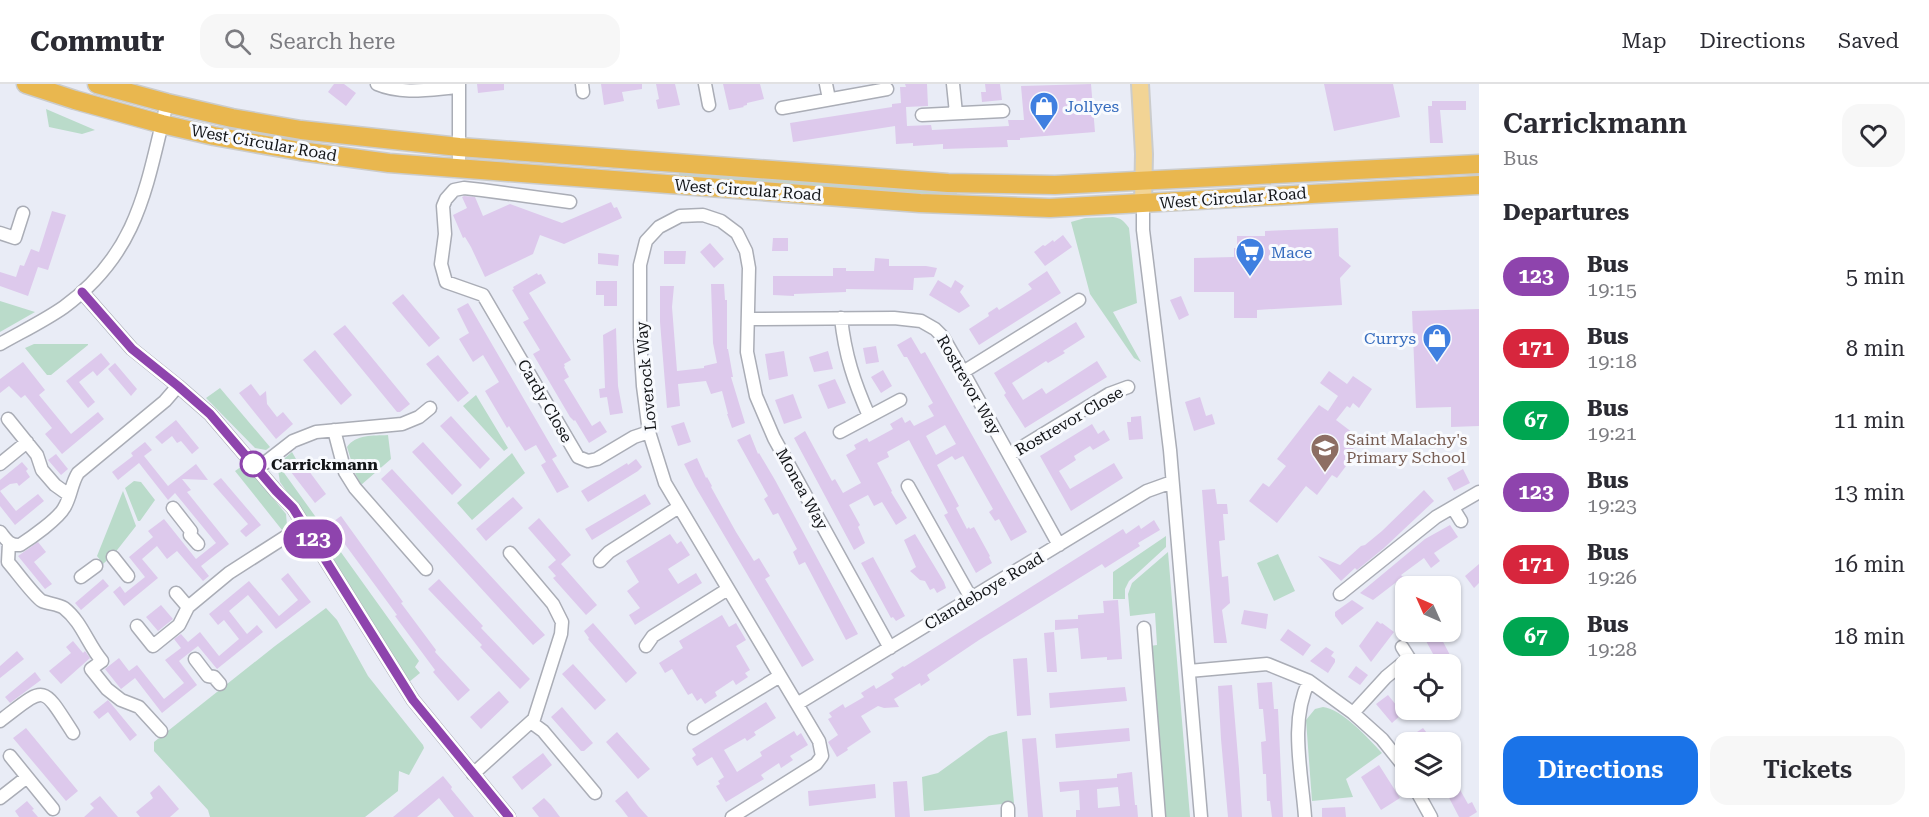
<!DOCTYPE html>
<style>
body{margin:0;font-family:"Roboto Serif",serif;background:#f7f7f7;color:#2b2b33;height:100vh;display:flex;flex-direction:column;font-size:22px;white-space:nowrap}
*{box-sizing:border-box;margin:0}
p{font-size:20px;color:#7c7c81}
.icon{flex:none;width:33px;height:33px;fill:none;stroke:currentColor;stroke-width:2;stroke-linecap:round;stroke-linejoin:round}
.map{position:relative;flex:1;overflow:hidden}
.drawer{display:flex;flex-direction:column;background:#fff;width:450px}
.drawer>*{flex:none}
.badge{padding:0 12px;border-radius:20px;font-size:21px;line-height:39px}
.needle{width:39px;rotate:315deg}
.controls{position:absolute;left:1395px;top:492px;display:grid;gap:12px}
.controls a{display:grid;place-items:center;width:66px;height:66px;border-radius:12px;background:#fff;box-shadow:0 2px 4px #0004;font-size:30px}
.map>.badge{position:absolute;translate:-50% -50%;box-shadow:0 0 0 3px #fff}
h2{padding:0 24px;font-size:22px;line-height:54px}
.round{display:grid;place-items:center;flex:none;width:63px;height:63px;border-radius:18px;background:#f7f7f7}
.overview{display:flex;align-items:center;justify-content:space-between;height:102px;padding:0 24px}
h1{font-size:28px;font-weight:600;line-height:45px}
.cta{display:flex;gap:12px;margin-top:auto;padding:12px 24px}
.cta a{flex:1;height:69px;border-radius:18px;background:#1a73e8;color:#fff;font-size:24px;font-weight:600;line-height:69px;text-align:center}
.cta a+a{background:#f7f7f7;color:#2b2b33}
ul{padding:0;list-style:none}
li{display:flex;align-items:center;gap:18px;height:72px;padding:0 24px}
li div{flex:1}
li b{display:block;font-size:22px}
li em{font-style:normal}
li .badge{min-width:66px;font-weight:700;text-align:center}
header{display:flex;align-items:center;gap:36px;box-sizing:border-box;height:84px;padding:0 30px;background:#fff;border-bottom:2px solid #e1e1e2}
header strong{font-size:28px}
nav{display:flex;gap:33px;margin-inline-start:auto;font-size:21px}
.search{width:420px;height:54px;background:#f7f7f7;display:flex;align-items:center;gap:15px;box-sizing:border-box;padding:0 21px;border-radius:18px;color:#7c7c81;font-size:22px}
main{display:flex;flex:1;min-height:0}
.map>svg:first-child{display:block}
</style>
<header>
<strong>Commutr</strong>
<div class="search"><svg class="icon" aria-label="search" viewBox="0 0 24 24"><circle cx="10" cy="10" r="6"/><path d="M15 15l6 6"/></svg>Search here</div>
<nav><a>Map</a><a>Directions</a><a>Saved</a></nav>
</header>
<main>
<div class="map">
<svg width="1479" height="733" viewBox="0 0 1479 733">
<rect width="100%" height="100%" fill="#e9ecf6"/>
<path fill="#badbca" d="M46,25L95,46L82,50L49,43Z
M679,87L957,109L956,115L679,93Z
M1113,133C1121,134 1124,137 1129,144L1137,219L1113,228L1141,278L1134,274L1090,210L1071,138L1085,134Z
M0,217L35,228L0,248Z
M34,260H88V261L51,291H47L25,264Z
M220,304L270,363L266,366L255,364L206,314Z
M476,311L508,364L504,367L463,322Z
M388,351L391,375L361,401L355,389L347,363C356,350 373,352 388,351Z
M292,368L296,375L282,386L419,577L415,583L420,589L409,598L317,450L280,398L278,386L279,379Z
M512,369L525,389L472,436L457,419Z
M245,380L286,430L287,441L282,446L235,387Z
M134,397L141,398L155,416L140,437H138L125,404Z
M123,407L136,442L114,470L103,480L97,472Z
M1166,452V463L1129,497L1125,505V515H1113V488Z
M1168,468L1190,733H1165L1150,562L1157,561L1155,529L1130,532L1128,510L1132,499Z
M1278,470L1295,507L1274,517L1257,479Z
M326,524L337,536L368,592L423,661L424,664L409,691L399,687L398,707L365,733H210L208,726L154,667V658L275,562Z
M1323,623C1342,625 1369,655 1382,669L1346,695L1353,713L1312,717L1306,636L1315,625Z
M1007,647L1014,719L924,727L922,693L938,689L989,652Z"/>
<path fill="#ddc9ec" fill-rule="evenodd" d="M334,0H344L356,9L346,22L328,8Z
M477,0H504V6L478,9Z
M601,0H642V5L622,8L624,17L604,21Z
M656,0H675L680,21L658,25L656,16L659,15Z
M723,0H760L764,15L747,19V21L743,22L744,23L729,26Z
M905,0H927L928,22L906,23L907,42L931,41L932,46L1009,42L1008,36H1024L1021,2L1091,0L1095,48L1020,54V56H1007L1008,63L943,65V60L913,62V59L896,60L895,42L793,58L790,39L892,23V20L901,19L900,3H906Z
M985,0H1000L1002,16L982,18L981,8H986Z
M1324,0H1393L1400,33L1334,47Z
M1432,17H1466V26H1440L1443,59H1430L1428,22H1432Z
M464,112L475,113L483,132L510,120L562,139L611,118L614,124L617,123L622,134L564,160L540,151L533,170L485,193L471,163L465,153L463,154L453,131L467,124L462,113Z
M52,127L66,131L48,186L38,183L28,212L0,202V188L16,193L20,181L24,182L31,165L39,168Z
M1338,144L1339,172L1351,182L1340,194L1342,221L1257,226V234H1234V208H1194V174L1234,173V164H1237V152H1265V147Z
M1063,151L1072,163L1045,182L1034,168L1043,161L1045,162L1053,156L1054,158Z
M773,154H788V167H772Z
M710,159L724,175L714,184L700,168Z
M664,167H686L685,180H664Z
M598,169L619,171L618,182L598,180Z
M875,174L889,175V182H926L937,184L934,193L914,194L913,206L846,205V208L794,210V212L773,211V192H833V184H846V187H874Z
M1047,187L1061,209L979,261L969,245L989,232L988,229L997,223L999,226L1032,205L1028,200Z
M537,189L538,191L541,190L546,199L529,209L571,276L564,280L565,282L564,283L569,293L564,296L592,342L600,337L607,348L589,359L575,336L574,337L570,333L533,270L540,266L523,238L529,235L512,206L514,205L513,203Z
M938,196L951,204L955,196L964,202L960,208L970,222L959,229L929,211Z
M596,197H617V222H604V211H596Z
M711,200H724L725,216H727V265H728L733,293H731L745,339L732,344L727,330H728L722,307L711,310L706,297L678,300L680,322L667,324L660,238V202H674L672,223L677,287L704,284V282L717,279L713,259Z
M403,210L440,254L429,263L392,219Z
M1181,212L1189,231L1179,236L1170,216Z
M468,219L557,372L552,375L569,403L557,409L541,381L546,378L536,361L525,367L509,342L507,344L485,307L499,298L483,271L473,278L459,255L469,249L457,225Z
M1479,225V342L1451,343V323L1416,324L1412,227Z
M1076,238L1085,253L1063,267L1065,269L1048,279L1046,277L1012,299L1023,316L1042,304L1046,310L1097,277L1107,293L1025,344L1004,311L1006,309L994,289Z
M345,241L410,320L400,328H397L333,250Z
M616,244L618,302L623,329L610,331L607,313L600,314L599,305L605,304L603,251Z
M911,253L921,270L925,268L1027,448L1011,457L999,435L995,437L989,428L993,425L963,372L955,376L952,372L937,381L959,422L956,424L967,445L969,443L970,445L974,443L990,472L989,473L992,479L976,489L944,431L948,429L909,356L887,368L889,373L877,379L892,407L891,408L907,434L896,441L882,418L874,422L868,411L849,421L860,441L858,443L865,459L854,466L794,354L805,347L832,397L835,395L843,409L861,399L846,371L856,365L854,361L867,354L869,358L893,345L890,340L902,333L905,339L910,336L914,342L934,332L928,322L933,319L907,273H904L897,261ZM945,341L956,360L936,371L926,352Z
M876,262L879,278L866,280L863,264Z
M315,266L352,311L341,321L303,276Z
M784,267L788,292L769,296L765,270Z
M828,267L833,285L814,288L809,273Z
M101,269L110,280L97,292L93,287L79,298L95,318L88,324L66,297Z
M438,271L469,309L458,318L426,280Z
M23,278L45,306L39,311L71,350L98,328L104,335L62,370L45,350L52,344L25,311L21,314L9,302L0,309V295Z
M115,279L137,305L131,312L108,285Z
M883,286L892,302L881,309L871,293Z
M1329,287L1347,300L1353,292L1372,305L1359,324L1353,319L1350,324L1347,322L1336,336L1361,355L1345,375L1349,378L1337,394L1332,391L1317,411L1306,402L1277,439L1249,417L1263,399L1269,403L1286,382L1277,375L1319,321L1328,327L1338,312L1320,299Z
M835,295L846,319L828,325L818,301Z
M251,300L260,312L266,307L267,320L277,333L283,328L293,340L276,355L239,309Z
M793,310L802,334L784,340L775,316Z
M1200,313L1206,332L1212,330L1215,340L1194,347L1185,318Z
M451,332L490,375L480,385L440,342Z
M1141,332L1143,355L1129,356L1127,338H1131V333Z
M176,336L199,364L192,370L181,357L177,359L172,352L162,360L155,353Z
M684,338L691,358L678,362L671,342Z
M1092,340L1098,350L1104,346L1110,356L1093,366L1090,362L1074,372L1076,376L1059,387L1070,405L1114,379L1123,394L1071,427L1040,372Z
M750,350L758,370L759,369L775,396L858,550L846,556L805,478L799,481L793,468L797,465L778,429L773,431L764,415L768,412L737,356Z
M145,358L152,366L144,372L168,402L196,380L208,396L182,395L191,406L187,408L229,460L201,482L209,492L203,497L177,467L167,475L157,462L142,475L158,494L124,522L113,508L120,502L125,509L145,493L129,473L153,453L148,447L164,435L196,475L216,459L175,409L168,416L139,379L118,396L112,388L133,372L131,369Z
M423,358L462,401L452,411L412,368Z
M56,370L68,385L61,391L48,376Z
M697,374L706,394L707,393L712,402L711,403L736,448L754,477L759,474L770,492L765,495L814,576L802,583L695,402L684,380Z
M636,375L642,383L638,387L588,418L581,407L627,379L628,381Z
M22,378L28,385L26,387L30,393L19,402L17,399L10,400L0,407L16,427L38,410L44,417L15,441L0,422V396Z
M303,379L326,410L315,419L291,388Z
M392,385L545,551L533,561L381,395Z
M1463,385L1470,399L1454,407L1447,394Z
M221,394L261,441L246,453L240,447L248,440L213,400Z
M1215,405L1217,420H1227L1228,430H1223L1225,456L1219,457L1222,493L1228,492L1230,519L1222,526L1227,559H1214L1202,406Z
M1424,406L1434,417L1384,464L1357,486L1355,484L1341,497L1318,472L1340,481L1361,462L1365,461L1382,447Z
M645,410L651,420L592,456L585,445Z
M513,413L523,424L486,457L476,445Z
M341,432L403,518L401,519L436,566L435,568L470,606L458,617L433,588L435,586L395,532L397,531L330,440Z
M539,434L571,471L561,480L597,521L586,531L553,494L556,492L548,483L556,476L528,444Z
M1154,436L1160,446L1138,459L1140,462L1105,484L1102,480L979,556L927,591L930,596L921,602L920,599L894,615L899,623L884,624L878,622L861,632L871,648L847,664L848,666L837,673L828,658L838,651L828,635L832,633L829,629L843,620L845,624L864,613L861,609L874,601L876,605L894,594L891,590L903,582L904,583L1123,445L1126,450L1139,441L1141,445Z
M1450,441L1458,453L1434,469L1440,477L1431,484L1424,474L1401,491L1403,493L1373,516L1360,509L1425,455Z
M670,450L677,460L681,457L690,471L668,485L678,500L696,489L702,499L635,541L629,531L640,524L627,507L639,498L626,477Z
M915,450L944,498L946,504L937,509L934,504L930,506L925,497L920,496L910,487L916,483L904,456Z
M38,458L46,468L34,478L52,500L45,505L18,472Z
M873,473L905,532L896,537L893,533L891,534L861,479Z
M1479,480V499L1474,504L1465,492Z
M288,489L311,518L276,545L248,511L229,527L247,550L257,541L263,548L217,585L198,562L179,577L197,601L162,629L135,594L121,605L105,585L119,574L129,587L137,581L164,615L184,599L165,576L181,564L174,555L181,550L188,558L200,548L219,572L239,555L224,536L218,541L209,530L249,497L279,532L298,516L281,495Z
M103,495L109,502L81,526L75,519Z
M439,495L483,542L481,544L530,595L520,605L480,563L482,561L428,505Z
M1118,516L1122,575L1107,576V573L1081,575L1078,544L1055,546V536L1078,535V531L1104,529L1103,517Z
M1352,516L1364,524L1342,541L1335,532V528Z
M161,521L173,535L158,547L146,533Z
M1244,526L1268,530L1266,545L1241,540Z
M722,531L729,543L736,539L746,556L736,562L750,586L745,589L748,593L736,601L733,596L715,608L717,612L705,620L701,614L697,617L692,609L688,611L672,585L665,589L659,579L683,564L679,557Z
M1377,537L1381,540L1382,539L1394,548L1371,578L1359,562Z
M593,539L637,589L626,599L588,555L589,554L584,547Z
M1288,545L1311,561L1303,572L1280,556Z
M1054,548L1057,588H1047L1044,549Z
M1439,550L1451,573L1438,579L1426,557Z
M73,557L83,569L85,567L90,574L61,600L49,587L71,569L66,563Z
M1326,563L1334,568L1331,572L1335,575V578L1328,589L1310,577Z
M17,567L24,575L0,594V582Z
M1027,574L1031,631L1017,632L1013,575Z
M573,580L606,616L595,626L562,590Z
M1356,582L1368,591L1360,601L1348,593Z
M35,588L41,596L10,619L5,613Z
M1272,598L1274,625H1278L1283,733H1272L1270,717H1267L1266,690H1263L1261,658L1266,657L1263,625H1259L1257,599Z
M1232,601L1239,685L1242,733H1228L1221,655L1218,602Z
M1125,603L1127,617L1050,624L1049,609Z
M499,607L509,618L481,645L470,633Z
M1388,611L1401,627V631L1392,639L1376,620Z
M108,616L137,651L130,657L108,628L99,635L93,628Z
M766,618L776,634L754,648L756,651L747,657L745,654L724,666L737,688L762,672L760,668L794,647L797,652L801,649L808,661L790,672L793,676L781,684L779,679L761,691L764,695L726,718L716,702L720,700L718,697L724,693L712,673L697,682L692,674L696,671L692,665Z
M562,623L593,659L584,667H581L551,633Z
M26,644L78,707L66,717L13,654Z
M1129,644L1130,657L1056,664L1055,650Z
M1423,644L1434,658H1415L1411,652Z
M617,648L650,685L638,695L606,658Z
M1036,654L1043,733H1028L1022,655Z
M543,669L552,681L522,706L512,693Z
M1379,681L1400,714L1381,726L1361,693Z
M1132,688L1135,721H1137L1138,733H1076V726H1080L1079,706L1060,708L1059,698L1117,694V690ZM1118,703L1120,722L1098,724L1097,705Z
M1450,688L1468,720L1472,718L1477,728L1469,733H1459L1444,704H1450Z
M443,692L452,703L451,705L474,733H454L439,714L417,733H393Z
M907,697L910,733H895L893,698Z
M875,700L876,714L809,722L808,707Z
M159,701L179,725L170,733H140L136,728L153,714L150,709Z
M627,707L639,723L648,733H628L622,725L615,717Z
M100,712L118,733H84L94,724L90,720Z
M544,714L551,721L560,733H539L532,724Z
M27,717L34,725L32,726L38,733H19L15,727Z
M1345,723L1346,733H1322V724Z"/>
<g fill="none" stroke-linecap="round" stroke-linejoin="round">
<g stroke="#aaadb6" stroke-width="15">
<path id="minor" d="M377,0C403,11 431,5 459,3
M459,0V84
M582,0L583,8
M705,0L709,21
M826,0L829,15
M953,0L956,29
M782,24L887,5
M922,31L1003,27
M570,118L482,106L464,104L454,106L446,115L443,122L445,150L441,180L446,198L483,211L578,373L588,377L597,375L634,353L649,348
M1143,119V146L1170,366L1201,733
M0,149L15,154L23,129
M82,208L132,265L178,302L210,330L276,407L293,424L413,616L509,733
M841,234C845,271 854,298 869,332
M748,235L894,234L921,237L935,245L943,253L963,288L1059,461
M0,260C21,248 44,237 64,223C139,168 146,103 167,19
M963,288L1079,216
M8,335L37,371L42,386L55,401L69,411
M334,346L345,388L355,404L426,485
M840,348L900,316
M1009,371L1109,310L1128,303
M0,380L27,358
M257,385L293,357L316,348L402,340L419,333L430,324
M908,402L971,514
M173,424L191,447L190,451L198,460
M1453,424L1461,437
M0,448C6,455 9,462 20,461C31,454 58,435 64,424C71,413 71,400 78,389L165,317L178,302
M9,459L8,478C16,487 34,512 42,517C49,520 58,520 64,524C82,538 88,561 102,577L91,585L107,605L121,616L139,623L161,647
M113,473L128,492
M600,477L609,468L679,423
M81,493L96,482
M176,509L188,523
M1340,510L1436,433L1479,408
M137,542L153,562L179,541L188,523L229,489L304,441
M1144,544L1159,733
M646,562L653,552L728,505
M195,575L208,592L214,593L220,600
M1189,587L1267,580L1309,597L1353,629L1382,655L1406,685
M797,620L1147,407L1172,398
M1353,629L1386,593L1409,574L1402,563
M0,637C46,602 41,599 73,649
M532,639L543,647L595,709
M694,644L780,592
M10,672L53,725
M473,690L534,635L561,550L562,538L553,520L510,469
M1415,704L1431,733
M0,714L27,693
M1008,724V733
M732,733L816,680L822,672L819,657L665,399L649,348L643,302L640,254V181L646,157L659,143L680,132L703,131L721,137L737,149L746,167L749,184L747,268L756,312L774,354L890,564
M1305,733C1302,690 1289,637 1309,597"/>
</g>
<g stroke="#cbcccc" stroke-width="20">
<path id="major" d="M1140,0L1144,70L1143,119"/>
</g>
<g stroke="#cbcccc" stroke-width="21">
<path id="highway" d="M26,0L75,16L162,40L214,52L300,67L389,79L920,119L1050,124L1479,101
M97,0L167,19L232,34L301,46L459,63L948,99L1055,101L1479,80"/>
</g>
<use href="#minor" stroke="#fff" stroke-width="12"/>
<use href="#major" stroke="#f2d495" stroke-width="16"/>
<use href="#highway" stroke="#e9b74f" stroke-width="18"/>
</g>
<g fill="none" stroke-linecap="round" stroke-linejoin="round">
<g stroke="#fff" stroke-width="14">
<path id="line" d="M82,208L132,265L178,302L210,330L276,407L293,424L413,616L509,733"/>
</g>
<use href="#line" stroke="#8e44ad" stroke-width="9"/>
</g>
<defs>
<g id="shop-pin" transform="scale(1.5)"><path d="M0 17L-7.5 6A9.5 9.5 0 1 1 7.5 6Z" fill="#3f7fe0" stroke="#f8fafe"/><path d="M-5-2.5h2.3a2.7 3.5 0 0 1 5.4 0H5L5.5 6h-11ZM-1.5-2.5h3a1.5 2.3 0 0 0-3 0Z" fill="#fff"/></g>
<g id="supermarket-pin" transform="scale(1.5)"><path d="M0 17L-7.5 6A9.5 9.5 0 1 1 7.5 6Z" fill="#3f7fe0" stroke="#f8fafe"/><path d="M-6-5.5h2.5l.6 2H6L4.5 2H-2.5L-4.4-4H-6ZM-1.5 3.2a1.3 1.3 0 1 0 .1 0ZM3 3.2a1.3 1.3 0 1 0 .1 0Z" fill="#fff"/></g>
<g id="school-pin" transform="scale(1.5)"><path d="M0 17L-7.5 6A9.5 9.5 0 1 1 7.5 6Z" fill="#8d6e63" stroke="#f8fafe"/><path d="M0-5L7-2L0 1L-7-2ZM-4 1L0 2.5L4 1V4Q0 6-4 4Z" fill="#fff"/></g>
</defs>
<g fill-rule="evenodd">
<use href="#shop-pin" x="1044" y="22"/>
<use href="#supermarket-pin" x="1250" y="168"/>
<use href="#shop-pin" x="1437" y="254"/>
<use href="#school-pin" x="1325" y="364"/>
</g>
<circle fill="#fff" stroke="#8e44ad" stroke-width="3" cx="253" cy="380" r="12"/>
<g text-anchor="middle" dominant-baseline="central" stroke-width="6" stroke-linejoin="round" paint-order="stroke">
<g font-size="16" fill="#366cbe" stroke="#f8fafe" text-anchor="start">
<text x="1065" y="22">Jollyes</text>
<text x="1271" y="168">Mace</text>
<text x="1416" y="254" text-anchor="end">Currys</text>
</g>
<g font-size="16" fill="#131518" stroke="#f8fafe">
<text transform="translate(264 59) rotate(10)">West Circular Road</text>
<text transform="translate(748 106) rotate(4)">West Circular Road</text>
<text transform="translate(1233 114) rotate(-4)">West Circular Road</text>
<text transform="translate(646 292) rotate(-95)">Loverock Way</text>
<text transform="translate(969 301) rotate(60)">Rostrevor Way</text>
<text transform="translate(545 317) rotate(60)">Cardy Close</text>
<text transform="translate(1069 337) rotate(-30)">Rostrevor Close</text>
<text transform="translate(802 405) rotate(61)">Monea Way</text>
<text transform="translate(984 507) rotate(-31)">Clandeboye Road</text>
</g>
<g font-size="16" fill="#785e54" stroke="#f8fafe" text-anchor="start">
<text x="1346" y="355">Saint Malachy's<tspan x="1346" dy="18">Primary School</tspan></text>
</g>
<g font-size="16" font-weight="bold" fill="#131518" stroke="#f8fafe" text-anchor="start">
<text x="271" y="380">Carrickmann</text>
</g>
</g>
</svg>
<div class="controls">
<a><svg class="needle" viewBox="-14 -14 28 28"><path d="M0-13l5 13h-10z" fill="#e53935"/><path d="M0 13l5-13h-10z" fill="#7c7c81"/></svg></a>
<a><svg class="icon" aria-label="locate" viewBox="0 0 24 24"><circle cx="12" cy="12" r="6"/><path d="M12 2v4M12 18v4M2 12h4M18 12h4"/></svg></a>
<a><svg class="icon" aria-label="layers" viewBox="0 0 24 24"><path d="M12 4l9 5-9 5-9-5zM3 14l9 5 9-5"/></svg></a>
</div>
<b class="badge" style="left:313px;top:455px;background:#8e44ad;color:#fff">123</b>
</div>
<section class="drawer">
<div class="overview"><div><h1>Carrickmann</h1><p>Bus</p></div><a class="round"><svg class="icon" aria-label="heart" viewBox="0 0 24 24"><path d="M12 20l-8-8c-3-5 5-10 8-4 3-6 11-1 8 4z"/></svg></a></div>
<h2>Departures</h2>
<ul>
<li><span class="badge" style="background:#8e44ad;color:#fff">123</span><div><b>Bus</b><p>19:15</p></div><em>5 min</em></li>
<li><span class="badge" style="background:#d7263d;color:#fff">171</span><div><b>Bus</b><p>19:18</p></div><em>8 min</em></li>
<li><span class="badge" style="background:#00a651;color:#fff">67</span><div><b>Bus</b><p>19:21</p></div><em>11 min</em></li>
<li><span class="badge" style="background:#8e44ad;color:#fff">123</span><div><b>Bus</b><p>19:23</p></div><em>13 min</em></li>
<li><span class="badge" style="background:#d7263d;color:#fff">171</span><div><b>Bus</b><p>19:26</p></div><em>16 min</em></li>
<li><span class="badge" style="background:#00a651;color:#fff">67</span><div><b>Bus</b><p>19:28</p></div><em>18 min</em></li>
</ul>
<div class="cta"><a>Directions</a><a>Tickets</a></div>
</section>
</main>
